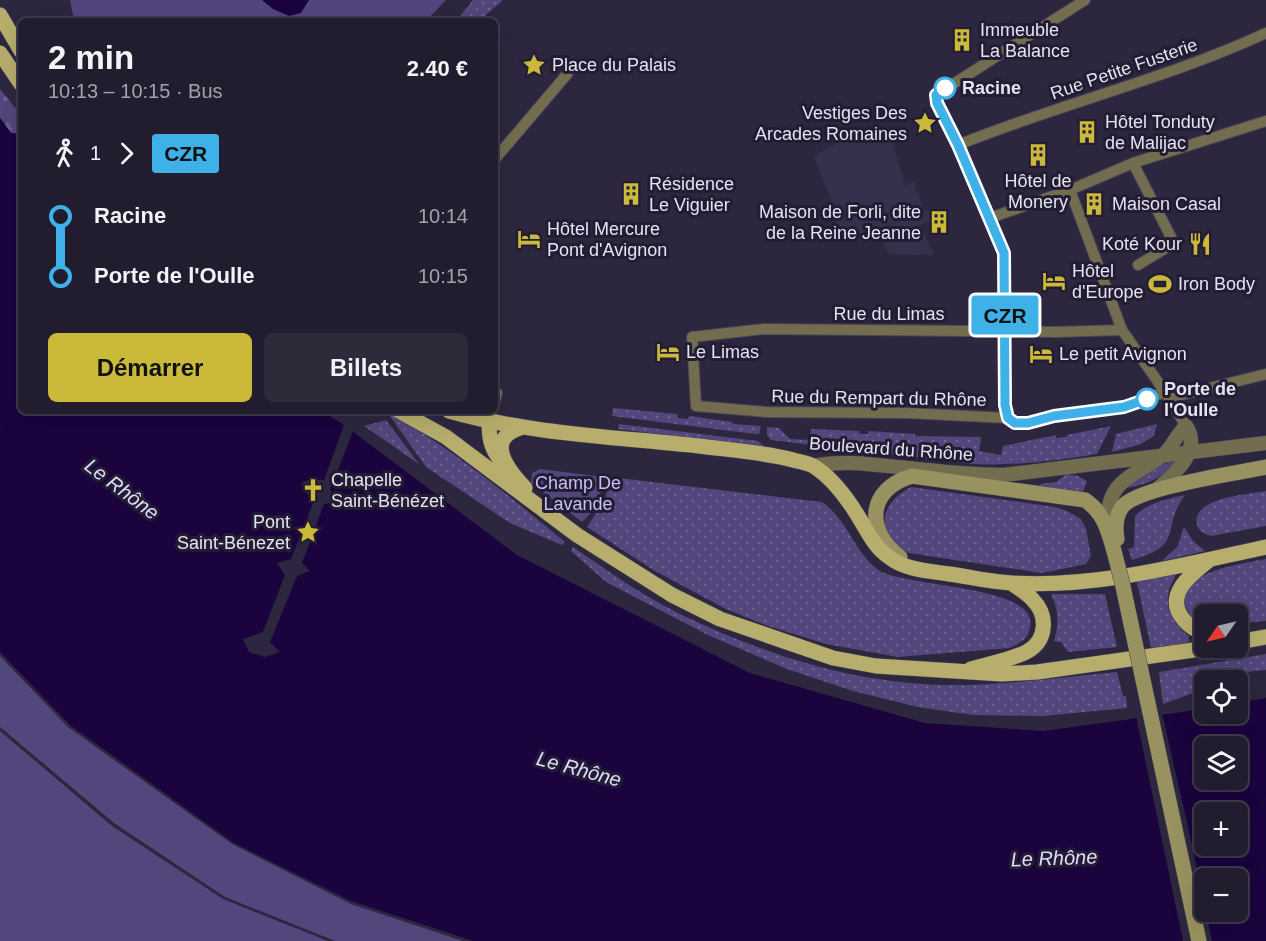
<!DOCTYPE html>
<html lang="fr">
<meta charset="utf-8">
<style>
body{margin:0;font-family:Helvetica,sans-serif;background:#2d2a3a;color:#f1f3f6;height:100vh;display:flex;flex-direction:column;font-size:22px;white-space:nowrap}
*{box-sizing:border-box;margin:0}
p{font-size:20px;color:#a2a2aa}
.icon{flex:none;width:33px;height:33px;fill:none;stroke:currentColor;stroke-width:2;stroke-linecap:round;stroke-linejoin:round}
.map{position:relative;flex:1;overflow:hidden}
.side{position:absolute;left:18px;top:18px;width:480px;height:396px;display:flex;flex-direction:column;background:#211d2e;border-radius:9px;box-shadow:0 6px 24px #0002,0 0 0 2px #3e3b4a}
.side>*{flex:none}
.badge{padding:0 12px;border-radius:4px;font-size:21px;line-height:39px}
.needle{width:39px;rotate:236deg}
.tools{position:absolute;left:1194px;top:604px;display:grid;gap:12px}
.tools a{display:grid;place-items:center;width:54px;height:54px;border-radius:9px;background:#211d2e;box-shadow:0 6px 24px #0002,0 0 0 2px #3e3b4a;font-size:30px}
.map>.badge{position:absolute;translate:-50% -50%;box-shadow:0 0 0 3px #fff}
.legs{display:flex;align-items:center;gap:9px;height:66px;padding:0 30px;font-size:20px}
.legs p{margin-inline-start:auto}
.overview{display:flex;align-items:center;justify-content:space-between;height:102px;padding:0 30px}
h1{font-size:33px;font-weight:800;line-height:45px}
.cta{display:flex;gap:12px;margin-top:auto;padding:12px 30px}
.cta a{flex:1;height:69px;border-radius:9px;background:#cbba39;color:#111;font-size:24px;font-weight:800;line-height:69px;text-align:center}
.cta a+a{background:#2d2a3a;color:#f1f3f6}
ul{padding:0 30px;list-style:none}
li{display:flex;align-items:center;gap:21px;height:60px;font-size:22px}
li i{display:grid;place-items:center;width:9px;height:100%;margin:0 8px;background:currentColor}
li i::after{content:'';width:15px;height:15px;margin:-8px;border:4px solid;border-radius:50%;background:#211d2e}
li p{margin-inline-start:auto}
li:first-child i{background:linear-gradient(#0000 50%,currentColor 0)}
li:last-child i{background:linear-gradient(currentColor 50%,#0000 0)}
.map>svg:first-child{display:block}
</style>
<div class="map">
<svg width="1266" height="941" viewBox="0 0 1266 941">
<defs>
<pattern id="grass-dots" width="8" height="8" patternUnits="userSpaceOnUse" patternTransform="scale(1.5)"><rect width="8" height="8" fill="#53467c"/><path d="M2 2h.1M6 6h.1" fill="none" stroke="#6c618f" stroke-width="1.8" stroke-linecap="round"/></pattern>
<pattern id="forest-firs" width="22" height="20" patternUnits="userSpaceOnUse" patternTransform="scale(1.5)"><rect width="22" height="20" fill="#53467c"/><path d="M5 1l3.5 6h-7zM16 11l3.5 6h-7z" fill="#6c618f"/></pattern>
</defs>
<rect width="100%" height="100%" fill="#2c273e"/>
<path fill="#36304c" d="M888,127L905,185L915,181L916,191L918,192L924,211H931V220L920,225L934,255L889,254L877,230L852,241L850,234L841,237L840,230H838L830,208L832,202L814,156L837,143Z"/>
<path fill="url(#grass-dots)" d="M473,0H503L479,21H456Z
M613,408L677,414L678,418L688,419L689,416L732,422L733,424L761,426L759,434H755L612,416Z
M387,412C452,448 508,495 565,542L562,545L510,523L426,467Z
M386,420L419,464L364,426Z
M619,424L758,441L765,447L618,429Z
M1157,424L1154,436L1141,444L1112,452L1116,434Z
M1111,426L1097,454C1055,461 1014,466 971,464L771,440L767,435V427L779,428L790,439L810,440L811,429L859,431L860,434H868V431L915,434V436L981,437L979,451L1001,455L1003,446L1056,435V438L1066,437L1067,435Z
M1178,459C1164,477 1148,485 1125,488L1153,468Z
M1067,474L1078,476L1087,481L1083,492L1039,487L1040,484L1056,482Z
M610,477L822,502C848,520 853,550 877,569C901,588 1040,584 1030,627C1028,640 1020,643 1009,648L898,657L826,644L765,625L726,609L655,571L587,527L605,500Z
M911,487L1055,507L1067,511L1081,519L1086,529L1091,556L1086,564L1042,573L909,553C874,536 878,504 911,487Z
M1266,491V526L1211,536C1205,534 1199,532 1197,525C1190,498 1249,494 1266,491Z
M1185,495C1160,529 1186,545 1132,560L1128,549L1134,547L1135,516C1147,503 1167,499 1185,495Z
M1185,528L1193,541L1205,551L1162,561L1178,546L1183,529Z
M573,547C608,571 643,596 682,615C765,655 859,685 953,685C1007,685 1062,677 1117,672L1123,696H1126L1127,708L1043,716L973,715L918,707L853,691L787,669L708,635L606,582L571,551Z
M1266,559V621L1238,623V615H1204L1203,624C1194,619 1189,615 1185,605C1173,572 1247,563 1266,559Z
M1176,573C1175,579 1171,584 1169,590C1164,609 1174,625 1189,636V642L1174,647L1151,648L1137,582Z
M1051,594H1105L1117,647L1068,652L1061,642L1054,641C1059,623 1059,611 1051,594Z
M1266,654V670L1252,671L1225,681H1204V689L1163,704L1159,672Z"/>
<path fill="url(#forest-firs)" d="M0,89L21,115V134L11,133L0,118Z"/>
<path fill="#53467c" d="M70,0H446L426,21H74Z
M540,469L603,477C602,494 596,510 582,522L531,483L532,473Z
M0,656L68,727L232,844L351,904L463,941H335L225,897L114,823L0,727Z
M0,731L112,826L223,899L328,941H0Z"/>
<path fill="#1b033e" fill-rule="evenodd" d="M262,0H309L301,13L289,16L273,9Z
M0,118L11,133L21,134V411H322L344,425L517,555L750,673L925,723L1043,731L1204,709V714H1238V703L1266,698V941H473L351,901L234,843L70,725L0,652ZM1204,747H1238V780H1204ZM1204,813H1238V846H1204ZM1204,879H1238V912H1204Z"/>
<path fill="#2c273e" d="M345,422L354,429L330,490L338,501L324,504L302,563L310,571L297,576L270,642L280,652L265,657L249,652L243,639L263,632L285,575L277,563L291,559L315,498L306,493L301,483L311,479L324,480Z
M1162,713L1190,836L1212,941H1183L1136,716Z"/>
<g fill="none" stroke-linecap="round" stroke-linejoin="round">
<g stroke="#4a455b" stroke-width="12">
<path id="minor" d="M958,145C1059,104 1167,79 1266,33
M495,159L568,73
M1133,163L1174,243L1138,265
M1070,190L1122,330L1165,392L1186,426
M990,218L1070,190L1133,163L1266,121
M1122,330L1056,332L764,329L692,337L696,406L766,412L907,413L1008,418L1015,423H1028L1054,416L1124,407L1165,392
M1169,398L1266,374
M495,400L497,393
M1008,418L1004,405V253L958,145L937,103L936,95L1085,0"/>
</g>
<g stroke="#4a455b" stroke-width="15">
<path id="tertiary" d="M813,466C841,460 869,464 897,467C933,471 968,475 1004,475L1266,443
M1107,526C1107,478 1131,479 1162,456C1172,448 1176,435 1186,426C1203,451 1173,475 1156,490"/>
</g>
<g stroke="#4a455b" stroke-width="16">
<path id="secondary" d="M1117,539C1115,528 1115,517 1122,507C1138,487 1238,473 1266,467
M900,557C865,531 867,489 912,476L1085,500C1104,513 1108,530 1114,551"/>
</g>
<g stroke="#4a455b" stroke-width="16">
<path id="primary" d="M0,15L21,51
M0,53L21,84
M399,411L446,437L577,535L672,595L720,619L833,658L876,666L1002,674L1037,672L1208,648
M449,411C530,434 616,437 699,446C730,450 763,452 793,460C800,462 809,463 815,467C835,480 852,505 864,526C871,538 877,549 889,557C905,570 929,571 949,574C970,577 991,582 1012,583C1098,588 1182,565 1266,547
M489,421C489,439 491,449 502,462
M523,427C483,438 507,469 525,488
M1204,632C1196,631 1189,626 1184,620C1163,596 1190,575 1208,561
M1238,642L1266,637
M971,669C985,665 1017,658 1028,651C1047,640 1048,615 1033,600C1027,593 1018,588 1011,583"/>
</g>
<use href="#minor" stroke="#716d4e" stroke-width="10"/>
<use href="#tertiary" stroke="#716d4e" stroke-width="14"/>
<use href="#secondary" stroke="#989260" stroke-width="15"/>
<use href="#primary" stroke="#b7ae6d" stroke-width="15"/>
<g stroke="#4a455b" stroke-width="16" stroke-linecap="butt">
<path id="secondary-bridge" d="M1114,551L1122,582L1199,941"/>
</g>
<use href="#secondary-bridge" stroke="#989260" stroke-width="15"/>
</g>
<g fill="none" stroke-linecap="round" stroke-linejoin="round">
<g stroke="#fff" stroke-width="14">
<path id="line-1" d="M945,88L936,95L937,103L958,145L1004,253L1005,405L1008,418L1015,423H1028L1054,416L1124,407L1147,399"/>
</g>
<use href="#line-1" stroke="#3fb1e9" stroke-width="9"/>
</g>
<defs>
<g id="building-bare" transform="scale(1.8)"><path d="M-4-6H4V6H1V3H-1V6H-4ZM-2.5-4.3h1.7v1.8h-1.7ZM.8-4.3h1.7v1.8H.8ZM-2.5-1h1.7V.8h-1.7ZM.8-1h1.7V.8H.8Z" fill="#cbba39" stroke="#221d33" stroke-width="2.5" paint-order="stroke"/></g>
<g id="sight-bare" transform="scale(1.8)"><path d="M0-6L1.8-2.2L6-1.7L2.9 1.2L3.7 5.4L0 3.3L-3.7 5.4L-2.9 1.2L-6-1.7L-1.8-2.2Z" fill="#cbba39" stroke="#221d33" stroke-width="2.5" paint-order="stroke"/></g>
<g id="hotel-bare" transform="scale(1.8)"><path d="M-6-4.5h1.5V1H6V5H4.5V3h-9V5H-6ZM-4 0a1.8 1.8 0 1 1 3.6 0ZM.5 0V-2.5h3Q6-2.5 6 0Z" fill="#cbba39" stroke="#221d33" stroke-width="2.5" paint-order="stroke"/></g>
<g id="restaurant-bare" transform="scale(1.8)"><path d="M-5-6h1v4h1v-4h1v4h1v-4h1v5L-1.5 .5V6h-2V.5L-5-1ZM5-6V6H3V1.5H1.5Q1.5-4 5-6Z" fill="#cbba39" stroke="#221d33" stroke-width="2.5" paint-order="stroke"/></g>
<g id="stadium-bare" transform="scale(1.8)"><path d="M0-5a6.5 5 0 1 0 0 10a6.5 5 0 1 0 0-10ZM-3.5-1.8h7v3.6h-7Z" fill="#cbba39" stroke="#221d33" stroke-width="2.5" paint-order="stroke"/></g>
<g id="church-bare" transform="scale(1.8)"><path d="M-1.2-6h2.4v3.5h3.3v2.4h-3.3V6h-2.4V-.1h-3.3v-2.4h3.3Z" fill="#cbba39" stroke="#221d33" stroke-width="2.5" paint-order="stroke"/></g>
</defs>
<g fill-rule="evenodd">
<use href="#building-bare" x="962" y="40"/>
<use href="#sight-bare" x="534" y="65"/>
<use href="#sight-bare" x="925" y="123"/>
<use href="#building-bare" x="1087" y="132"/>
<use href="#building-bare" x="1038" y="155"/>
<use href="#building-bare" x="631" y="194"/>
<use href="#building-bare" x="1094" y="204"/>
<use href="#building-bare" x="939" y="222"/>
<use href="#hotel-bare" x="529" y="239"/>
<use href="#restaurant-bare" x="1200" y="244"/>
<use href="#hotel-bare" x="1054" y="281"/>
<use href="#stadium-bare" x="1160" y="284"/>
<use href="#hotel-bare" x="668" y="352"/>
<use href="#hotel-bare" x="1041" y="354"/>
<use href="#church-bare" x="313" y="490"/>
<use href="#sight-bare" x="308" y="532"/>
</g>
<g fill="#fff" stroke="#3fb1e9" stroke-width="3">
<circle cx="945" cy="88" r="10"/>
<circle cx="1147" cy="399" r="10"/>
</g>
<g text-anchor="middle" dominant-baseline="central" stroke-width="6" stroke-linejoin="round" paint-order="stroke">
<g font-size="18" fill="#e5e3f2" stroke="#221d33" text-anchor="start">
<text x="980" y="30">Immeuble<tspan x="980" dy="21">La Balance</tspan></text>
<text x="552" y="65">Place du Palais</text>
<text x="907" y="113" text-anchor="end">Vestiges Des<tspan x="907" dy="21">Arcades Romaines</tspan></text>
<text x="1105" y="122">Hôtel Tonduty<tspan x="1105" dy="21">de Malijac</tspan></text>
<text x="1038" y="181" text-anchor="middle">Hôtel de<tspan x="1038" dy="21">Monery</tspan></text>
<text x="649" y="184">Résidence<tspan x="649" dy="21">Le Viguier</tspan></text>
<text x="1112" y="204">Maison Casal</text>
<text x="921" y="212" text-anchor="end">Maison de Forli, dite<tspan x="921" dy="21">de la Reine Jeanne</tspan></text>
<text x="547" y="229">Hôtel Mercure<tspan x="547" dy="21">Pont d'Avignon</tspan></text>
<text x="1182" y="244" text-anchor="end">Koté Kour</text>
<text x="1072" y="271">Hôtel<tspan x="1072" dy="21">d'Europe</tspan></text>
<text x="1178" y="284">Iron Body</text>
<text x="686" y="352">Le Limas</text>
<text x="1059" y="354">Le petit Avignon</text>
<text x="331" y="480">Chapelle<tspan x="331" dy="21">Saint-Bénézet</tspan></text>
<text x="290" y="522" text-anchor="end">Pont<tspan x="290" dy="21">Saint-Bénezet</tspan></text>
</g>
<g font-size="18" fill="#e5e3f2" stroke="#221d33">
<text transform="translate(1124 69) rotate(-19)">Rue Petite Fusterie</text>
<text x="889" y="314">Rue du Limas</text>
<text transform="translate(879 398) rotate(1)">Rue du Rempart du Rhône</text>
<text transform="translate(891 449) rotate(4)">Boulevard du Rhône</text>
</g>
<g font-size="18" font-weight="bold" fill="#e5e3f2" stroke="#221d33" text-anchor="start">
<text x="962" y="88">Racine</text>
<text x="1164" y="389">Porte de<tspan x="1164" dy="21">l'Oulle</tspan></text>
</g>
<g font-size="18" fill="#c9bef6" stroke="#221d33">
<text x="578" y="483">Champ De<tspan x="578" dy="21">Lavande</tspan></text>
</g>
<g font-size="20" font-style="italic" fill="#e0d9ff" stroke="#221d33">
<text transform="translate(122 489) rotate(37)">Le Rhône</text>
<text transform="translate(579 769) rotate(15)">Le Rhône</text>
<text transform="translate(1054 858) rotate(-2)">Le Rhône</text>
</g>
</g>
</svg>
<div class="tools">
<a><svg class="needle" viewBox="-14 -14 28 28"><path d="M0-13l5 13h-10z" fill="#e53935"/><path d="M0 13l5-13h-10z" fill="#a2a2aa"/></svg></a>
<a><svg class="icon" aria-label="locate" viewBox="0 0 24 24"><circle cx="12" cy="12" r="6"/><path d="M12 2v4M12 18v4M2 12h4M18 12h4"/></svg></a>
<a><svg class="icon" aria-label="layers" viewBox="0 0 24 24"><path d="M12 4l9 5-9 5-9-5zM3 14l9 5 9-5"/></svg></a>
<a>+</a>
<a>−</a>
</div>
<b class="badge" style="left:1005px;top:315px;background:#3fb1e9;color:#111">CZR</b>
<section class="side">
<div class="overview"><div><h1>2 min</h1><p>10:13 – 10:15 · Bus</p></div><b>2.40 €</b></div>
<div class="legs"><svg class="icon" aria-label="walk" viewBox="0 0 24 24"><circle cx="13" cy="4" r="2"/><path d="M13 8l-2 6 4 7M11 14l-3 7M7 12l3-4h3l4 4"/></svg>1<svg class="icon" aria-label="forward" viewBox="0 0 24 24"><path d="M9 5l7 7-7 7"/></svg><b class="badge" style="background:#3fb1e9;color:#111">CZR</b></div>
<ul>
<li><i style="color:#3fb1e9"></i><b>Racine</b><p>10:14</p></li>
<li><i style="color:#3fb1e9"></i><b>Porte de l'Oulle</b><p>10:15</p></li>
</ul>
<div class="cta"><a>Démarrer</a><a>Billets</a></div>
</section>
</div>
